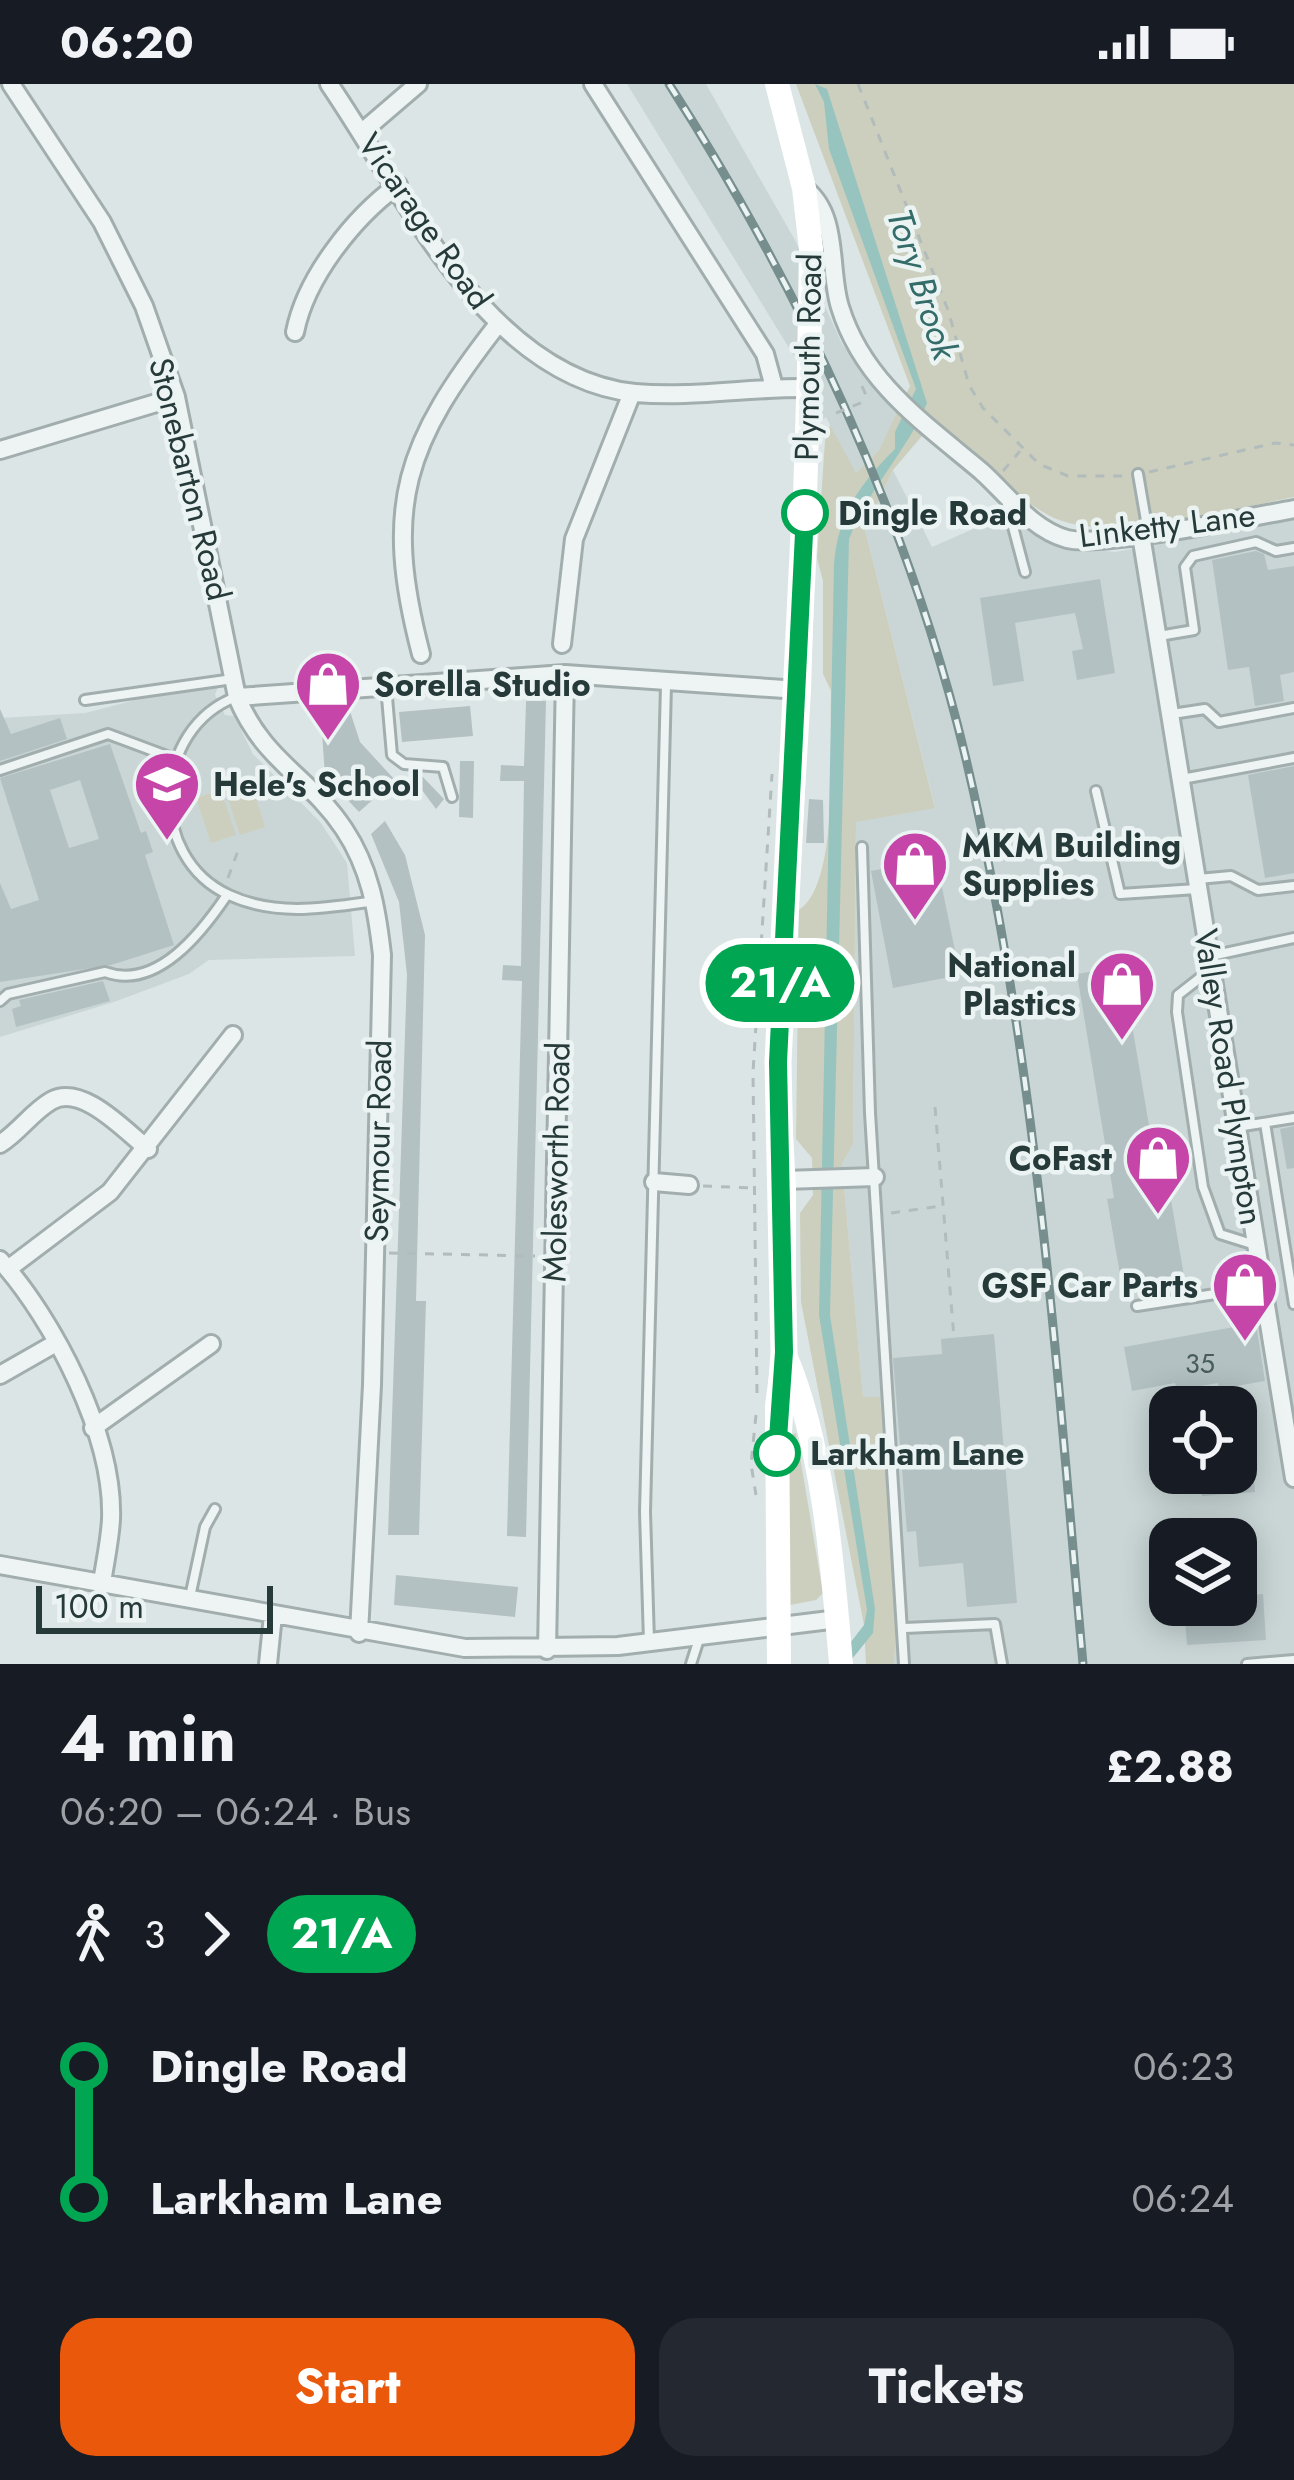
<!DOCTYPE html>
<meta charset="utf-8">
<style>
body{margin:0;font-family:Jost,sans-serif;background:#242831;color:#f1f3f6;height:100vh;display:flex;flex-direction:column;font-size:45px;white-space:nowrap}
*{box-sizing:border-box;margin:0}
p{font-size:39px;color:#9ea1a6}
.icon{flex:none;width:66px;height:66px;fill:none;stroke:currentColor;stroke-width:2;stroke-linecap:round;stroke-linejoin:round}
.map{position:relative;height:1580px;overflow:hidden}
.drawer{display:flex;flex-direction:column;background:#171b24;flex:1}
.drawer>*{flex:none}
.badge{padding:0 24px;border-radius:39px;font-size:42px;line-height:78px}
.fabs{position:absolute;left:1149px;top:1302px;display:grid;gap:24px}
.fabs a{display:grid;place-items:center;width:108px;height:108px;border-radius:24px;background:#171b24;box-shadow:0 6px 30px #0003;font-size:60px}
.scale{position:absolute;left:36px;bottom:30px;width:237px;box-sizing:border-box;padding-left:12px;border:6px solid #263a3a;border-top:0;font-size:33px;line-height:42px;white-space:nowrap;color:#263a3a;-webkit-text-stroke:9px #ebf3f3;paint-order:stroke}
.map>.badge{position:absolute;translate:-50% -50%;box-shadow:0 0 0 6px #fff}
.legs{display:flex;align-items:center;gap:18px;height:132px;padding:0 60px;font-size:39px}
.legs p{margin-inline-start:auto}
.overview{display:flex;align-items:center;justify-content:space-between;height:204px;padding:0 60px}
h1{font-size:66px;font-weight:700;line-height:90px}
.cta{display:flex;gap:24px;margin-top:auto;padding:24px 60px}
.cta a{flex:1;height:138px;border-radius:36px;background:#ea580c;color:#fff;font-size:48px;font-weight:700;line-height:138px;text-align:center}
.cta a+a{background:#242831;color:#f1f3f6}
ul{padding:0 60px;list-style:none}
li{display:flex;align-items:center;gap:42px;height:132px;font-size:45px}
li i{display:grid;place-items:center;width:18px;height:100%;margin:0 15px;background:currentColor}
li i::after{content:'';width:30px;height:30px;margin:-15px;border:9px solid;border-radius:50%;background:#171b24}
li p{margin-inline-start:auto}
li:first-child i{background:linear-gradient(#0000 50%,currentColor 0)}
li:last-child i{background:linear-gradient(currentColor 50%,#0000 0)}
.status{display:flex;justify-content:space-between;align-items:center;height:84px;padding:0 60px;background:#171b24;direction:ltr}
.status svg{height:33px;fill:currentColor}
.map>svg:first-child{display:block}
</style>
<div class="status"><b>06:20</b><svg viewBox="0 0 49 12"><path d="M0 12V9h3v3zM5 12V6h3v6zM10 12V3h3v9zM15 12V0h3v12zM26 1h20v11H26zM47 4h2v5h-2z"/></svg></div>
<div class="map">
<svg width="1294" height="1580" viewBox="0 0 1294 1580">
<rect width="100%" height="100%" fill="#dce5e5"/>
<path fill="#cad6d6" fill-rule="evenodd" d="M627,0H706L795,156L842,260L899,329L879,366L855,390L826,333L818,339L816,287L794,272Z
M893,386L932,463L998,434L996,423L1064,463L1115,468L1294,435V1580H894L897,1531L880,1314H863L842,1080L853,1060L856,737L935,723L865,446ZM1170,1323H1236V1389H1170ZM1170,1455H1236V1521H1170Z
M221,594L215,611L225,631L234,632L253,670L321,739L347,779L355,872L209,876L189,890L114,918L0,953V634L85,629Z"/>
<path fill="#cccfbd" d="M796,0H1294V413C1230,425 1107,463 1048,431C1007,408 969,369 933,339L893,386L865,446L935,724L856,738L853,1060L842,1080L863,1313H880L897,1531L894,1580H866L864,1541L801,1218L800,1129L813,1111L812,1074L796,1055L799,826C841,798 829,657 831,607L823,590V497L817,474L825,357L830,341L856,389L879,366L910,302Z
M251,698L265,743L240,751L225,706Z
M221,706L236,751L211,759L196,714Z
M796,1349L823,1509L816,1516L790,1521L788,1352Z"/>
<path fill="#98c4c0" d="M815,0L827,5L927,319C906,369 868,405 849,455L830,1231L875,1525L873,1549L848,1580H834L864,1541L867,1526L819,1231L834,480C838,430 860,400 895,365V348L916,305L829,65L824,18Z"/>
<path fill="#b3c1c2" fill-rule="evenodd" d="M1256,467L1264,470L1268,486L1294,482V588L1280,591L1284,617L1255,622L1249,583L1228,586L1212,476Z
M1100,495L1115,589L1077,596L1072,567L1083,565L1075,529L1015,539L1024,597L993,602L980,514Z
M526,617H546L526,1453L507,1452L522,897L502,896L503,881L521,882L524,697H500L501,681L524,682Z
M347,618L360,658L395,696L359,728L325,692L320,620Z
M470,622L473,652L402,658L399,628Z
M0,625L11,650L60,634L67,655L0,677Z
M110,660L141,749L146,747L153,768L145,771L174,861L111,881L0,898V799L11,825L39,816L0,694ZM80,696L99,755L69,764L50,706Z
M460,677H474L473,734L459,733Z
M1294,682V789L1265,794L1248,691Z
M419,689L444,715L436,725L413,694Z
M809,715L823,716L824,759H806Z
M385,737L405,771L425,851L416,1217H426L419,1451H388L407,891L399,818L371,750Z
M936,774L960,891L893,904L871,787Z
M1122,882L1160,1106L1169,1104L1184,1192L1122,1202L1107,1115L1114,1114L1077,890Z
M103,897L110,917L16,943L12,925L21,922L19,916Z
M1294,1042V1084L1287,1085L1280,1045Z
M1256,1239L1265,1297L1219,1305L1218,1299L1177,1306L1175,1299L1132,1307L1124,1263Z
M994,1250L1017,1519L967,1523L963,1479L919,1483L916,1447L907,1448L893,1274L942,1270L941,1255Z
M1248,1325L1255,1408L1202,1412L1200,1389H1236V1326Z
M396,1491L518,1503L515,1533L394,1521Z
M1263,1510L1266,1556L1187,1561L1184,1521H1236V1512Z"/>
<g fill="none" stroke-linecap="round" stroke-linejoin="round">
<g stroke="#a2aeae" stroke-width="14">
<path id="service" d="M1138,390L1148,448
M1007,420L1025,488
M1159,552L1194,546L1185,483L1193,472L1256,458L1276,467L1294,464
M386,602L392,671L404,680L443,683L452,713
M236,613C153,644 146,773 229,811C276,833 326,824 375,817
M85,616L233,595
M1172,630L1205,625L1219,638L1294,624
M0,686L108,650L175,675
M1182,695L1294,674
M1096,707L1120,810L1197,805
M862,763L870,1029L904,1580
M1198,795L1231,792L1258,806L1294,802
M1211,872L1294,854
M1210,886L1178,911L1177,928L1203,1103L1220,1150L1255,1161
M0,917L8,910L105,888C157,907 202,848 227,811
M1265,1039L1294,1220
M1237,1043L1294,1034
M1137,1222L1261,1203
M190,1513L205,1443L215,1425
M905,1544L995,1540L1002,1580
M649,1557L645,1428L666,601
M691,1580L699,1555
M1247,1580L1294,1576"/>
</g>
<g stroke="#a2aeae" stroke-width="22">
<path id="minor" d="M11,0L102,138L144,222L176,313L237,613C264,678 309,692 344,745C370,784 377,826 382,871L372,1301L359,1549
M329,0C403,108 488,294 635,309C694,314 751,303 809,304
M593,0L765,270L774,303
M362,48L418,0
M804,104C840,131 828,185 840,223C863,298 924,339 981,387C1007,410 1031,445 1067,455C1102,464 1250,433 1294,425
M295,248C306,193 354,133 398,101
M0,366L176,313
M1141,451L1294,1394
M562,560L574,455L632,309
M421,570C382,421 405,359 498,240
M237,613L565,590L799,606
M0,1060C19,1048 32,1028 51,1017C82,999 125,1047 148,1065
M784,1096L875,1093
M654,1098L689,1101
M0,1176C54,1236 114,1352 111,1435C110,1456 105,1478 102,1499
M8,1185L110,1108L233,951
M0,1291L56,1259
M93,1344L211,1260
M0,1481L465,1564L618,1562L838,1535
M547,1566L565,590
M268,1580L273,1531"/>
</g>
<path stroke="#b2bcbc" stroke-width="3" stroke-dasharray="9 9" stroke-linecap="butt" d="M858,0L948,226L969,301L983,324L1039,380L1068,392H1128
M862,302L868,316
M1003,387L1020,367
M1149,388L1275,359L1294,361
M228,794L239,764
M935,1023L954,1254
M703,1102L753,1104
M891,1129L941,1122
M389,1169L535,1172
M757,1309L753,988L772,690
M756,1331L751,1380L756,1411"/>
<use href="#service" stroke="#eef4f4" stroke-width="8"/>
<use href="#minor" stroke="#eef4f4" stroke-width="16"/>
<path stroke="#fff" stroke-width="24" d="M777,0L804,104L811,165
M785,1271C823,1360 833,1483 841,1580
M779,1580L777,1322L784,1268V1104L777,978L799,606L809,284"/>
<g stroke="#768e8e" stroke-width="9">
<path id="rail" d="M669,0C799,202 909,437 965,671C1036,969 1056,1275 1083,1580"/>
</g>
<use href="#rail" stroke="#ebf3f3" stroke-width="4.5" stroke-dasharray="14" stroke-linecap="butt"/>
<path stroke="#b2bcbc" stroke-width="3" stroke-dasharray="9 9" stroke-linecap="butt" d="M836,329L868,316"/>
<path stroke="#fff" stroke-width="24" d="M809,284L811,165"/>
</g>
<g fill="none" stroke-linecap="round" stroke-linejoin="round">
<g stroke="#fff" stroke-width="27">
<path id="line-1" d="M777,1369L784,1268L778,978L805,429"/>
</g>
<use href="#line-1" stroke="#00a651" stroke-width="18"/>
</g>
<defs>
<g id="shop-pin" transform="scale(3.45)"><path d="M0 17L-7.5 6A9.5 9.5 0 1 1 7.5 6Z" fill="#c645a8" stroke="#ebf3f3"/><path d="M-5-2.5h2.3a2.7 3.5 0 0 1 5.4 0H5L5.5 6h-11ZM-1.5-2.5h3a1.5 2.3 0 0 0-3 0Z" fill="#fff"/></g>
<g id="school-pin" transform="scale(3.45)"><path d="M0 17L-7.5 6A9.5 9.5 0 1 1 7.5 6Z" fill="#c645a8" stroke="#ebf3f3"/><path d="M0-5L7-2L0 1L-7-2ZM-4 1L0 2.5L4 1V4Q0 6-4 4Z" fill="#fff"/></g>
</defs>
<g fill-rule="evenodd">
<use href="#shop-pin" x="328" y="600"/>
<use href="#school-pin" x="167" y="700"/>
<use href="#shop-pin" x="915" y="780"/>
<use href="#shop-pin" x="1122" y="900"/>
<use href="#shop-pin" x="1158" y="1074"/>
<use href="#shop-pin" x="1245" y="1201"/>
</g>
<g fill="#fff" stroke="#00a651" stroke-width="6">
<circle cx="805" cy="429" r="21"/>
<circle cx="777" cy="1369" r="21"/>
</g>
<g text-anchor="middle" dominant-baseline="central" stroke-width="9" stroke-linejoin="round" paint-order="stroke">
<g font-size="27" fill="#495c5c">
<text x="1200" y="1279">35</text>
</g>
<g font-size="33" fill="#263a3a" stroke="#ebf3f3">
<text transform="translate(425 137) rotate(55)">Vicarage Road</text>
<text transform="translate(808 273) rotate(-89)">Plymouth Road</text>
<text transform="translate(190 395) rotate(76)">Stonebarton Road</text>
<text transform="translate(1167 441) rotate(-7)">Linketty Lane</text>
<text transform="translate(1229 993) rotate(81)">Valley Road Plympton</text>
<text transform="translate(378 1057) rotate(-89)">Seymour Road</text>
<text transform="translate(556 1078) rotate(-89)">Molesworth Road</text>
</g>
<g font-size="33" font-weight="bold" fill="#263a3a" stroke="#ebf3f3" text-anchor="start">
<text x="838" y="429">Dingle Road</text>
<text x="810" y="1369">Larkham Lane</text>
</g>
<g font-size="33" font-weight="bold" fill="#263a3a" stroke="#ebf3f3" text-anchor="start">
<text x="374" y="600">Sorella Studio</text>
<text x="213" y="700">Hele's School</text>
<text x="962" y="761">MKM Building<tspan x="962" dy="38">Supplies</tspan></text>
<text x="1076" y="881" text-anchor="end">National<tspan x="1076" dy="38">Plastics</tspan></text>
<text x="1112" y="1074" text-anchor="end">CoFast</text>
<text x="1198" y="1201" text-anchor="end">GSF Car Parts</text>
</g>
<g font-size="36" font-style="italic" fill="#336c68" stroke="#ebf3f3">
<text transform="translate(923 200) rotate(72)">Tory Brook</text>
</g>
</g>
</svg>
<div class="fabs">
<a><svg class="icon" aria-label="locate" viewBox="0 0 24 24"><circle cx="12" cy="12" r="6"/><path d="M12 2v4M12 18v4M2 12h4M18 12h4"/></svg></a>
<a><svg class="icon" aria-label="layers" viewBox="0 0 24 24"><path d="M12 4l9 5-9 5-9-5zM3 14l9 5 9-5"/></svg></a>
</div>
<div class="scale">100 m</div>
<b class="badge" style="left:780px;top:899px;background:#00a651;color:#fff">21/A</b>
</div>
<section class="drawer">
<div class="overview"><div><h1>4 min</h1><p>06:20 – 06:24 · Bus</p></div><b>£2.88</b></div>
<div class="legs"><svg class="icon" aria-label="walk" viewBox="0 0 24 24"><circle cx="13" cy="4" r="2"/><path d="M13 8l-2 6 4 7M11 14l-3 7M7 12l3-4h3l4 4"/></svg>3<svg class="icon" aria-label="forward" viewBox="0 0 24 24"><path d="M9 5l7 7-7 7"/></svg><b class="badge" style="background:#00a651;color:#fff">21/A</b></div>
<ul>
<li><i style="color:#00a651"></i><b>Dingle Road</b><p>06:23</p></li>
<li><i style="color:#00a651"></i><b>Larkham Lane</b><p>06:24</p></li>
</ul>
<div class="cta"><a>Start</a><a>Tickets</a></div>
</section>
